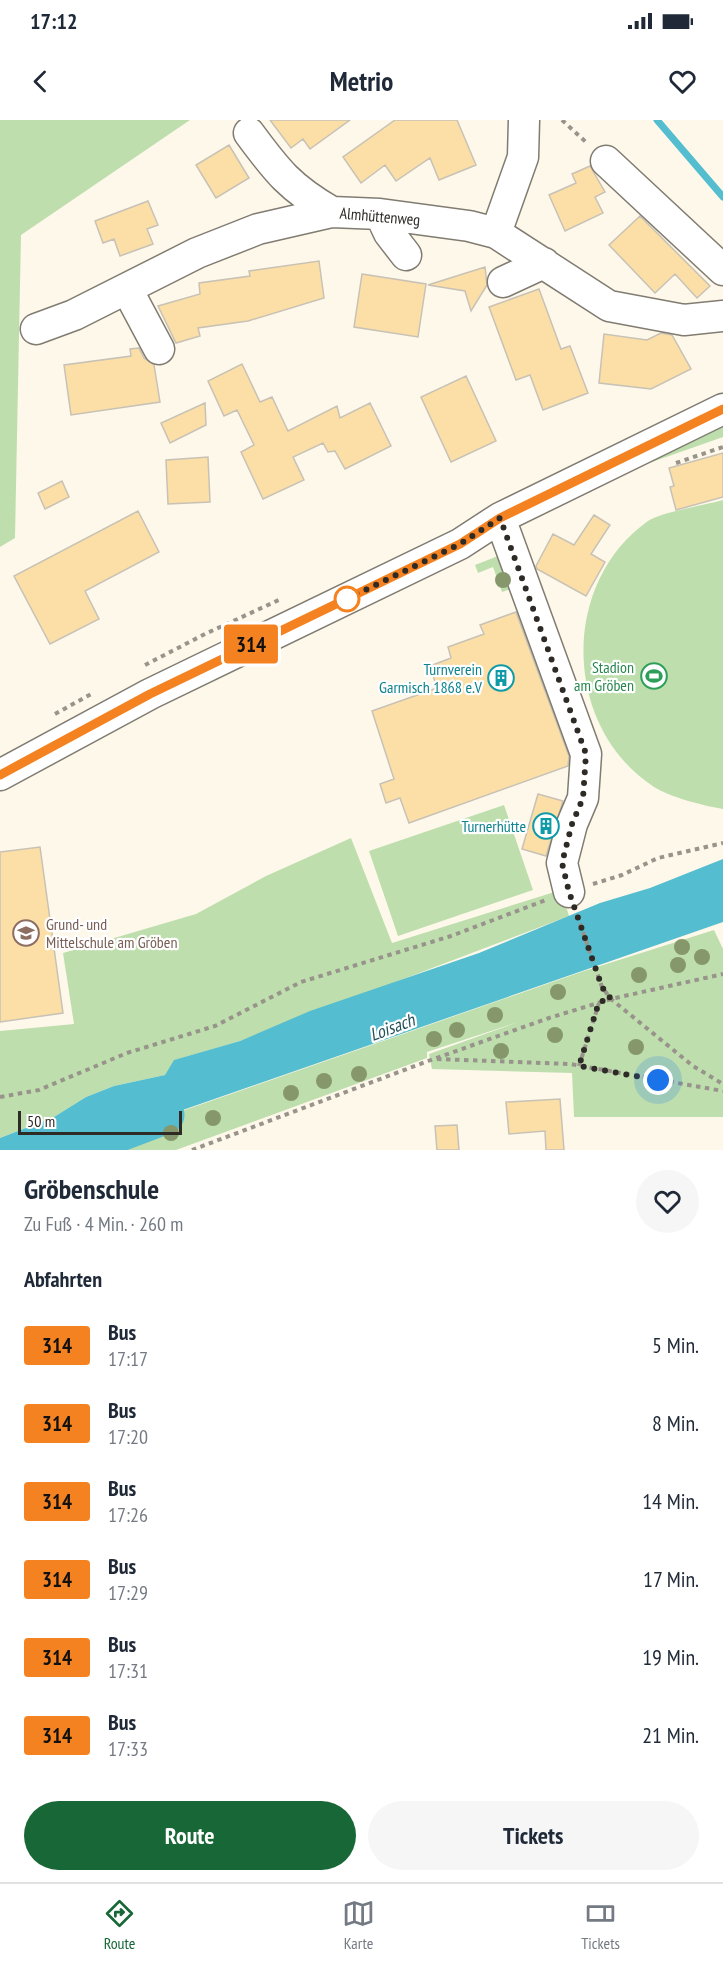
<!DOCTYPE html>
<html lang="de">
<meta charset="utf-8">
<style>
body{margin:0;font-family:"PT Sans Narrow",sans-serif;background:#f6f6f7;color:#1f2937;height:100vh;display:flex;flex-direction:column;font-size:22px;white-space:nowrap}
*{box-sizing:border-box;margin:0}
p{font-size:20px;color:#747a83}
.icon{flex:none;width:33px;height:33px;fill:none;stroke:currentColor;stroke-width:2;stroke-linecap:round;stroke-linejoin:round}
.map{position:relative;height:1030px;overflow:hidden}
.panel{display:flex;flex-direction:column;background:#fff;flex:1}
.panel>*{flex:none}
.badge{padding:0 12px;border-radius:4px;font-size:21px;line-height:39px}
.scale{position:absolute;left:18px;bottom:15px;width:164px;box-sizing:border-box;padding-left:6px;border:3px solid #2e2b27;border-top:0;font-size:16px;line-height:21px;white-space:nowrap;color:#2e2b27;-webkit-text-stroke:4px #fff;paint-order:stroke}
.you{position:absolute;width:30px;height:30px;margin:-15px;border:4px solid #fff;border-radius:50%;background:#1a73e8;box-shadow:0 0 0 9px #1a73e833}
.map>.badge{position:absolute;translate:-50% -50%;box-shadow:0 0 0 3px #fff}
h2{padding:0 24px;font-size:22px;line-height:54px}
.round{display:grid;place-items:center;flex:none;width:63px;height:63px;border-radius:32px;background:#f6f6f7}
.head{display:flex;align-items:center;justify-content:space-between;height:102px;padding:0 24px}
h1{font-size:28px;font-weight:800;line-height:45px}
.button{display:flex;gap:12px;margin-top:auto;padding:12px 24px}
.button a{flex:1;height:69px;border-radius:36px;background:#186837;color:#fff;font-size:24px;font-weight:800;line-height:69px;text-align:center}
.button a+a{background:#f6f6f7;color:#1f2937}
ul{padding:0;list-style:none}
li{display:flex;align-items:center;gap:18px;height:78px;padding:0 24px}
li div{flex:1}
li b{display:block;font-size:22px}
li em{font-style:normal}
li .badge{min-width:66px;font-weight:700;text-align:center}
.status{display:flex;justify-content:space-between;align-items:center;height:42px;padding:0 30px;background:#fff;direction:ltr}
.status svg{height:16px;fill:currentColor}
header{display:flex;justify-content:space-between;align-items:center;height:78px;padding:0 24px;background:#fff;font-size:27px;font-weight:800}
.tab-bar{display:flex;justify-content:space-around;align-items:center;height:84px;border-top:2px solid #e0e1e3;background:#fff;font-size:16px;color:#747a83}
.tab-bar a{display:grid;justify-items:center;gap:3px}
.tab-bar .active{color:#186837}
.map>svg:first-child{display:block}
</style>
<div class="status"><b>17:12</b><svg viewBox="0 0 49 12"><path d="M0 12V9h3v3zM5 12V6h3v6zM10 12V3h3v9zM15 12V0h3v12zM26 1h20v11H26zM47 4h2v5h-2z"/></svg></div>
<header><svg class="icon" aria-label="back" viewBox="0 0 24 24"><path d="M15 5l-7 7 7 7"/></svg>Metrio<svg class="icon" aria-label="heart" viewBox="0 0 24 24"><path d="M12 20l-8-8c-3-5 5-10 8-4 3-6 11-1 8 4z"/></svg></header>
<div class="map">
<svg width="723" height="1030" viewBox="0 0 723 1030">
<rect width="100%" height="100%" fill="#fef8eb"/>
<path fill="#bedfad" d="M0,0H190L21,115L15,418L0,427Z
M723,303V317L618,354Z
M723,380V689C704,686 670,677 654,667C562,607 560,463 648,401C661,392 706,385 723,380Z
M498,436L511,469L502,472L493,447L478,453L475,445Z
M504,685L533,770L398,816L369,731Z
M351,718L392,823L561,770L569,796L240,921L175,940L165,955L114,966L86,977L54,997L0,1018V911L74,904L63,833L196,794L266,756Z
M714,810L723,829V997H574L572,953L432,949L429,934L518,902L427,932V938L176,1030H70L584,851Z"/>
<path fill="#54bdcf" d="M723,739V802L68,1030H0V1018L54,997L86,977L114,966L165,955L174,940L240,921L310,891L479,833L600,783L650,768Z"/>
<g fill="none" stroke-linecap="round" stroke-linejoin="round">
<path stroke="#54bdcf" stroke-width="7" d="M657,0L723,77"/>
<path stroke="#54bdcf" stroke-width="39" d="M63,1030L91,1023L165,995"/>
</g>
<path fill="#fbdfa6" stroke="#c8c2b6" stroke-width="1.5" d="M270,0H350L310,29L303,19L291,28Z
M395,0H457L476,45L439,60L430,38L396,61L385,45L361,63L343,37Z
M229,25L249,58L216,78L196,45Z
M590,46L605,72L595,77L603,93L565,111L549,75L576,63L572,54Z
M148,81L158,105L147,109L153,124L120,136L114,119L103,123L95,101Z
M640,96L710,166L697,178L675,154L655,173L609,125Z
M319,141L324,178L248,201L198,208L200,216L176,223L158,186L200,174L199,163L250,156L249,151Z
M485,147L487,165L471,191L465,171L428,165Z
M362,154L426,164L418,217L354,207Z
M539,169L561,229L570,226L588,273L543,290L530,255L516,260L489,187Z
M661,213L672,215L691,249L651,269L599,263L604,214L647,220Z
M139,228L144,238L154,245L160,282L71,295L64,245L131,236L130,229Z
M242,244L260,282L272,277L288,311L337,286L340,298L370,283L391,326L345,349L335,331L328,332L323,323L293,337L304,360L263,379L241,332L254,325L237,290L224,296L208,261Z
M466,256L496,321L451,342L421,277Z
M205,283L206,305L170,323L161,303Z
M723,333V377L676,390L670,367L674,366L669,348Z
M208,337L210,382L168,384L166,340Z
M62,361L69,377L45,389L38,373Z
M138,391L159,432L85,471L99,499L50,524L14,456Z
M594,395L610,405L591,434L605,442L586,476L537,449L536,446L553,414L574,425Z
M516,492L569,636L568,646L409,703L400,678L386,683L380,664L394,659L372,591L437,568L430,546L451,538L448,527L484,514L480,505Z
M538,674L563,681L546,736L522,729Z
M40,727L63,893L0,902V732Z
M560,979L564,1030H546L545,1011L509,1014L506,982Z
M457,1005L459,1030H437L435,1006Z"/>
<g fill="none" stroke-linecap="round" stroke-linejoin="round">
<g stroke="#817c71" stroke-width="33">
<path id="minor" d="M249,13C277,51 290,68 332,92
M606,41L723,150
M380,94L389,113L406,135
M496,113L523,37L524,0
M503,162L544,143
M127,169L159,229
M36,209L74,195L197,133L258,109L332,92L380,94L469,106L496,113L609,186L684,200L723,196
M500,398L586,634L583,678L572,704L562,743L569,772
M0,655L150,574L460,424L500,398L723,289"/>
</g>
<path stroke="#98938b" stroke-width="4" stroke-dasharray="4.5 4.5" stroke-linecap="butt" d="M562,0L588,24
M676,343L723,327
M145,545L205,514L281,479
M55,594L93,573
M593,764L622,755L658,738L723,723
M577,795L602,867L611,879L693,946L723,964
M437,939L570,944L723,971
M579,946L599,883
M0,977L39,970L127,933L215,906L301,862L451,816L546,780
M192,1030L428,941L549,898L611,879L723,854"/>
<use href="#minor" stroke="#fff" stroke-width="30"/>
</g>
<g fill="#86986b">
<circle cx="503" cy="460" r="8"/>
<circle cx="682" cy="827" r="8"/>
<circle cx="702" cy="837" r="8"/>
<circle cx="678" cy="845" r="8"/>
<circle cx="639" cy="855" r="8"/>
<circle cx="558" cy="872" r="8"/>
<circle cx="495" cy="895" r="8"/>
<circle cx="457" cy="910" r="8"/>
<circle cx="555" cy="915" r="8"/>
<circle cx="434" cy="919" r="8"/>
<circle cx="636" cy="927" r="8"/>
<circle cx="501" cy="931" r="8"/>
<circle cx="359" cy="954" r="8"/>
<circle cx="324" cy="961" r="8"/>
<circle cx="291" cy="973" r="8"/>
<circle cx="213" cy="998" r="8"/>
<circle cx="171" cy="1013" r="8"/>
</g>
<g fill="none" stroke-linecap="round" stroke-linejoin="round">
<g stroke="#fff" stroke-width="14">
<path id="line" d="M0,655L150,574L460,424L500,398L723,289"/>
</g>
<use href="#line" stroke="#f58220" stroke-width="9"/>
<path stroke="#2e2b27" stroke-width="6" stroke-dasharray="0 10.8" d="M347,479L460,424L500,398L586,634L583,678L572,704L562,743L569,772L602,867L611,879L599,882L579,946L658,960"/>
</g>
<defs>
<g id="stadium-ring" transform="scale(1.35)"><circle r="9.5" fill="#fff" stroke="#2e9e5b" stroke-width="1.5"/><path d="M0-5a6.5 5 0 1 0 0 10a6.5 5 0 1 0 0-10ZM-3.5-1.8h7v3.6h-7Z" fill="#2e9e5b"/></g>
<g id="building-ring" transform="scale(1.35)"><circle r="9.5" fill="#fff" stroke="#0f9aa8" stroke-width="1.5"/><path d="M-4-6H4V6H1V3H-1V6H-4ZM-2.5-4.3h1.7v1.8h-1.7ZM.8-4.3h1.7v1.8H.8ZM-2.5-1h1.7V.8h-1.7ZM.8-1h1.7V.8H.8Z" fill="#0f9aa8"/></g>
<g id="school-ring" transform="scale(1.35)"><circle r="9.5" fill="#fff" stroke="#8d6e63" stroke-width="1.5"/><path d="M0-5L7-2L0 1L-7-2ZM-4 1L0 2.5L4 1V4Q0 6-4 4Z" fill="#8d6e63"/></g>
</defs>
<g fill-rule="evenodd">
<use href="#stadium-ring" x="654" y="556"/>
<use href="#building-ring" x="501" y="558"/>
<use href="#building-ring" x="546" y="706"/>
<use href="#school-ring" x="26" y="813"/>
</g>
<circle fill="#fff" stroke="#f58220" stroke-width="3" cx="347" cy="479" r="12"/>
<g text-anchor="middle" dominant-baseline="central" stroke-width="4.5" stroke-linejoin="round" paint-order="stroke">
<g font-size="16" fill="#2e2b27" stroke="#fff">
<text transform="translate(380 96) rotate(5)">Almhüttenweg</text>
</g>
<g font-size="16" fill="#27864d" stroke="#fff" text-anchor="end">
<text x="634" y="547">Stadion<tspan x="634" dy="18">am Gröben</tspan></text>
</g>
<g font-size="16" fill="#0d838f" stroke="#fff" text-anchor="end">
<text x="482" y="549">Turnverein<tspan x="482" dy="18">Garmisch 1868 e.V</tspan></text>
<text x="526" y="706">Turnerhütte</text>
</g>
<g font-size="16" fill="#785e54" stroke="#fff" text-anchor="start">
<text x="46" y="804">Grund- und<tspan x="46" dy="18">Mittelschule am Gröben</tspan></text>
</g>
<g font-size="18" font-style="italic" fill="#235159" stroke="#fff">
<text transform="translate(392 907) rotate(-21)">Loisach</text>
</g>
</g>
</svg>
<div class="scale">50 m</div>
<div class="you" style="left:658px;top:960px"></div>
<b class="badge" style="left:251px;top:524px;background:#f58220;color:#111">314</b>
</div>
<section class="panel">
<div class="head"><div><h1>Gröbenschule</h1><p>Zu Fuß · 4 Min. · 260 m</p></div><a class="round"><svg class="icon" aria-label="heart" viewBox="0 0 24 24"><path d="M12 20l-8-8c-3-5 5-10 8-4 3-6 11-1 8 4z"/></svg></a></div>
<h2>Abfahrten</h2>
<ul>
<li><span class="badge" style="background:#f58220;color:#111">314</span><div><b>Bus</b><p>17:17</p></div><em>5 Min.</em></li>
<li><span class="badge" style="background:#f58220;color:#111">314</span><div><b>Bus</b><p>17:20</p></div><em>8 Min.</em></li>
<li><span class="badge" style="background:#f58220;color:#111">314</span><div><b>Bus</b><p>17:26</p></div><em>14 Min.</em></li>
<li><span class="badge" style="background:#f58220;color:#111">314</span><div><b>Bus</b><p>17:29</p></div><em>17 Min.</em></li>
<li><span class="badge" style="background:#f58220;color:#111">314</span><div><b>Bus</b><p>17:31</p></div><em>19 Min.</em></li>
<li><span class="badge" style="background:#f58220;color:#111">314</span><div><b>Bus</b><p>17:33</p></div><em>21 Min.</em></li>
</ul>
<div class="button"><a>Route</a><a>Tickets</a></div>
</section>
<nav class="tab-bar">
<a class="active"><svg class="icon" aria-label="directions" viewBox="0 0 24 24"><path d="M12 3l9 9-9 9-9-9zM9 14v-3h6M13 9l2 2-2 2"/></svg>Route</a>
<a><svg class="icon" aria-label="map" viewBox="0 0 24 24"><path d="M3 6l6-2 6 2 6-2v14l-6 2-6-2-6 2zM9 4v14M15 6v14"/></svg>Karte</a>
<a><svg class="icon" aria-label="tickets" viewBox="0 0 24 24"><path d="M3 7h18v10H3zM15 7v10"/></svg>Tickets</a>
</nav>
